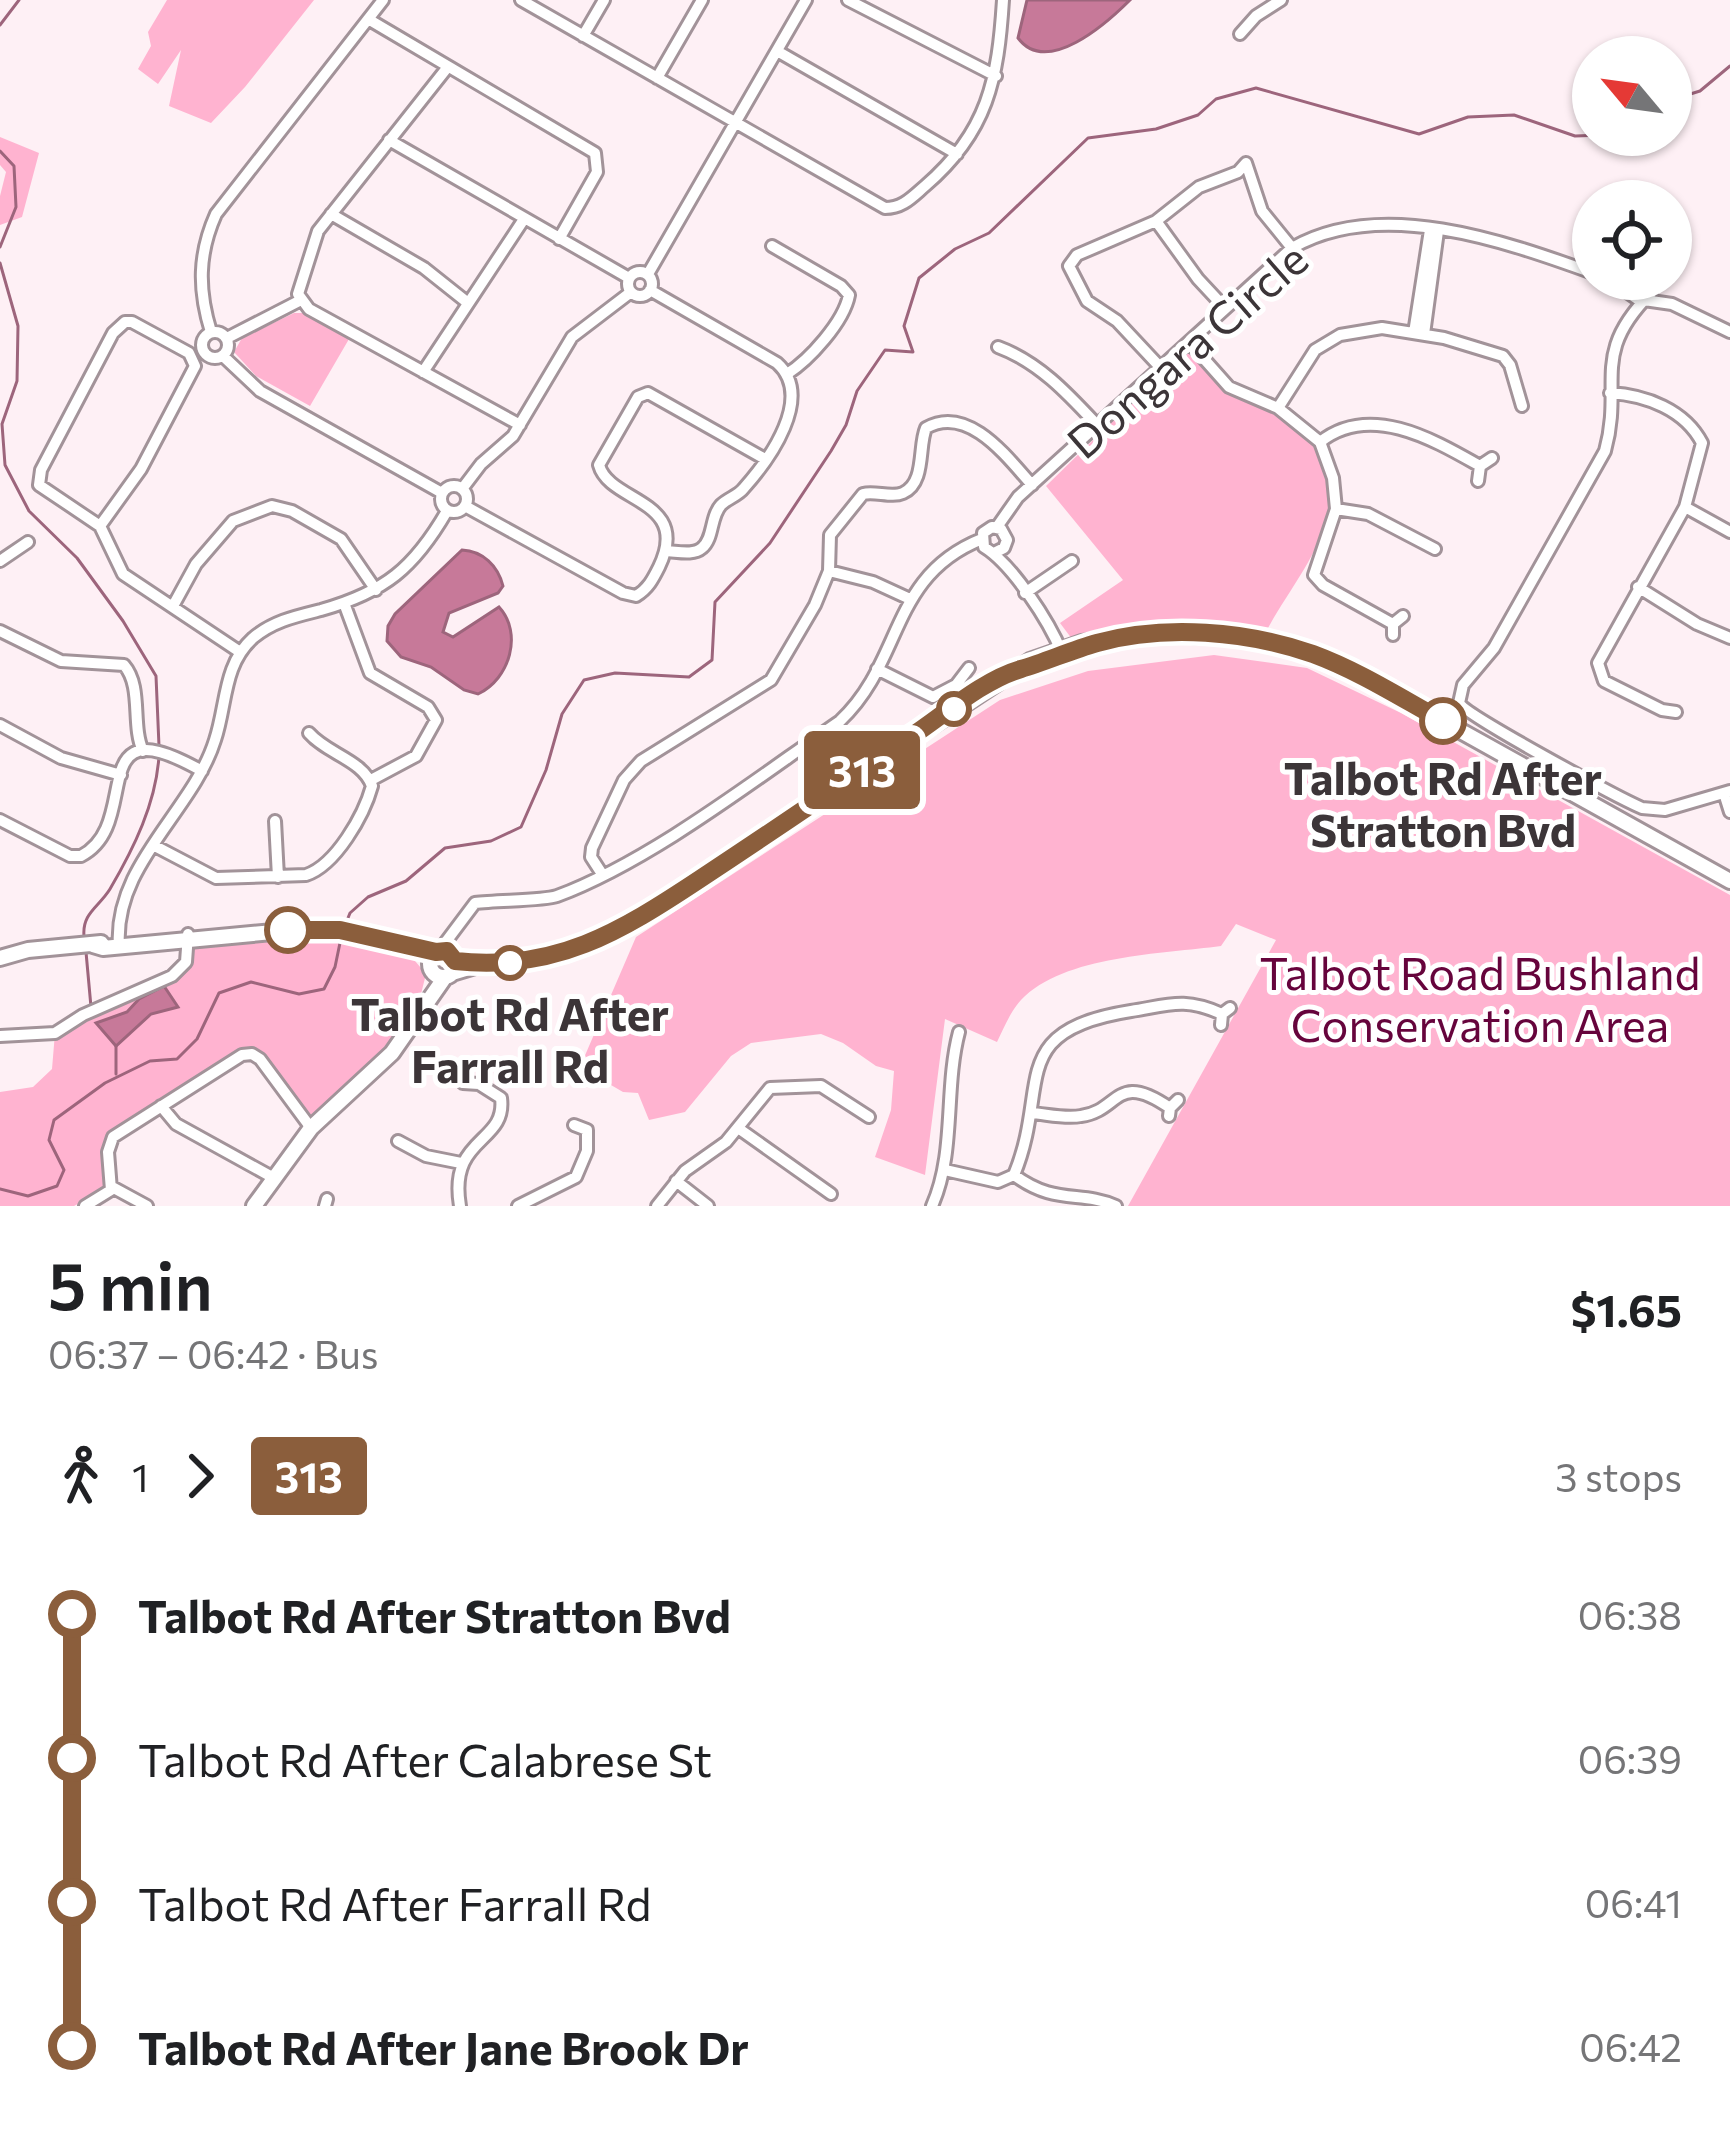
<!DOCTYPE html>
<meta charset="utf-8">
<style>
body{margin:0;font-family:Commissioner,sans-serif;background:#f2f2f2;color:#202124;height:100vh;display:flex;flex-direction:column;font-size:45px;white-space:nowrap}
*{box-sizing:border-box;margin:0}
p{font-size:39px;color:#757577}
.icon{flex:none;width:66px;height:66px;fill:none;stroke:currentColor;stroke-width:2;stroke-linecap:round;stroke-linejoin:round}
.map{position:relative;height:1206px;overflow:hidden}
.side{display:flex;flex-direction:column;background:#fff;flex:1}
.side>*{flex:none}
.badge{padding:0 24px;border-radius:9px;font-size:42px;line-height:78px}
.needle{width:78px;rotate:299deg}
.tools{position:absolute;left:1572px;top:36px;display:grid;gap:24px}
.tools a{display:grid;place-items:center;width:120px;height:120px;border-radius:50%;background:#fff;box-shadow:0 3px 9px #0004;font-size:60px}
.map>.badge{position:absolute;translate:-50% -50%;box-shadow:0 0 0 6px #fff}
.legs{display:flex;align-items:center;gap:18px;height:132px;padding:0 48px;font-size:39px}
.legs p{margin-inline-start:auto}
.summary{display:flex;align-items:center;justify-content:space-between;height:204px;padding:0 48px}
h1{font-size:66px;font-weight:600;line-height:90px}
ul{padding:0 48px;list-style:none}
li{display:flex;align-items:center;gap:42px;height:144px;font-size:45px}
li i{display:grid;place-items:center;width:18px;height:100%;margin:0 15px;background:currentColor}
li i::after{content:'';width:30px;height:30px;margin:-15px;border:9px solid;border-radius:50%;background:#fff}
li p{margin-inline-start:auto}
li:first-child i{background:linear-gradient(#0000 50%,currentColor 0)}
li:last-child i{background:linear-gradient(currentColor 50%,#0000 0)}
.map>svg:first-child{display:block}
</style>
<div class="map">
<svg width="1730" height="1206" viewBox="0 0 1730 1206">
<rect width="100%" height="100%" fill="#fef0f5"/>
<path fill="#ffb3d0" d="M167,0H314L245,87L211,123L169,106L181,50L158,84L138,69L151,46L148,32Z
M0,137L39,153L22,217L0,225V196L6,172L0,165Z
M294,313H303L349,339L310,406L256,376L234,352L242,338Z
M1191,353C1204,362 1212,376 1224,386C1250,407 1285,413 1311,439C1369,498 1294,578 1267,630L1163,626L1072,639L1060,623L1123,580L1046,486L1178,357Z
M1214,655L1307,668L1401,713L1730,895V1206H1128L1276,940L1236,924L1221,946C1163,954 1064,955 1021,1000C1010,1012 1004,1028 997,1042L945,1019L925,1175L875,1157L891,1110L894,1071L876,1066L843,1043L821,1034L751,1043L731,1056L685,1112L649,1120L638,1093L623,1092L580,1067L636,937L1000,700L1088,671Z
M306,929L400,943L426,974L420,998L402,1031L371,1067L317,1115L310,1116L263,1055L241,1051L111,1132L104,1151L107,1188L74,1206H0V1092L33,1087L52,1069L55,1033L178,972L188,941Z"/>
<path fill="#c77999" stroke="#9d657c" stroke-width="3" d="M1027,0H1130C1107,23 1047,77 1018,38Z
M462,550C483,551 498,566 503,586L498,593L449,613L443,632L453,637L499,607C523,633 510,679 478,694L464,690L431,667L401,657L387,641L388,626L395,614Z
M164,986L178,1007L151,1014L116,1046L96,1023L127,1012L139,999Z"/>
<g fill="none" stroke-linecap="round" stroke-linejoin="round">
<path stroke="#9d657c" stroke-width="3" d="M0,25L19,0
M1671,100L1700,91L1730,66
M0,151L14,166L16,207L0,247
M0,263L18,326L17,381L2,424L5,465L29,511L77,558L123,621L156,676L159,746
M346,923L350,913L368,897L406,881L445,848L491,841L521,827L546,770L562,714L584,680L615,673L689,677L712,660L715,602L770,543L831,451L846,425L857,391L885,350L913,352L904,326L919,278L955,249L989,233L1088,138L1156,129L1198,115L1216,99L1256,88L1419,134L1468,117L1514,115L1575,136L1603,135
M84,936C82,913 99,907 110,889C134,848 156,803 159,756
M86,952L91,1007
M116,1074V1046
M0,1189L28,1196L57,1186L64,1170L49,1140L54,1120L105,1083L150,1061L177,1059L197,1039L219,993L251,982L299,994L324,989L335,967L341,938"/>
<g stroke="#a29399" stroke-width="16">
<path id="minor" d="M521,0L885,208C903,208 912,197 925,186C988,132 998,79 1003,0
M848,0L996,76
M368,19L595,153L597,172L559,239
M1240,34L1256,16L1281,0
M583,36L604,0
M777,51L957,154
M447,68L318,231L298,294L309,309L520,425
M657,78L702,0
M389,140L629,278
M331,214L424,268L468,303
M1156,221L1198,279L1225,308
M772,246L841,286L849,295C844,322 809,360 787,374
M628 284a12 12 0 1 1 24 0a12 12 0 1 1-24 0Z
M648,274L806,0
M1608,279L1627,292
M1630,279L1627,292L1640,301
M1648,279L1651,293C1589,355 1624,382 1605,451L1494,648L1463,685L1459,703C1467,716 1617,797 1642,808L1665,810L1730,791
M650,290L777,363C815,397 769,460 744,488C738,496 728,498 721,505C710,517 714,538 702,548C693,556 676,551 665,551
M1644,300L1672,304L1730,332
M202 345a13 13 0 1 1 26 0a13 13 0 1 1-26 0Z
M211,332C198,290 198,254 216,214L383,0
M1414,333L1430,230
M1424,334L1438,231
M227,338L301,300
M1189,342L1229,387L1278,408L1320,442L1333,478L1336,509L1314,575L1323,585L1393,624
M998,347C1039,362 1069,395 1097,425
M223,356L260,391L442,493
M1160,367L1117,321L1087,301L1069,266L1077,255L1156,221L1199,187L1238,172L1246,163L1262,211L1292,248
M423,372L524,219
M1610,393C1646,395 1685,410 1702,443L1685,507L1598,663L1604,681L1662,710L1676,712
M1278,408L1315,350L1340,335L1382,328L1444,338L1503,356L1510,365L1522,406
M1320,442C1370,402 1434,440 1480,466
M1478,481L1480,466L1492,458
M441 499a13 13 0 1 1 26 0a13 13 0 1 1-26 0Z
M462,489L481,464L513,436L572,337L631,292
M465,506L623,593L636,596C648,589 653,579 659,567C692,499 609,503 599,465L638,397L648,393L765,459
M1685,507L1730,532
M1336,509L1368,514L1435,549
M100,526L141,469L195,366L189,353L132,322H125L113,333L41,470L39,485L100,526L123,574L240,652
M997,527L1018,497L1292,248C1380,197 1504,241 1593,273
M996,552L1004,548L1007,540L1001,529L992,527L983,533L984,547C1012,564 1049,621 1062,653
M0,561L28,542
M829,571L873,582L910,599
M1638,587L1697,624L1730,638
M1025,593L1072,561
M344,603L370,673L428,707L436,720L416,756L371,780
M173,606L196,564L233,521L272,506L292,511L341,539L376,590
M0,631L61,661L124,665C143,687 131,725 143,751
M1393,635V624L1403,616
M877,669L933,697L956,685L969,668
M0,725L61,758L121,775
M1724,793L1730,812
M0,820L70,856H81C145,823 80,702 202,771
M275,821L278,877
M153,845L216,878L306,875C336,865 364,815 372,786C363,760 327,754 309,733
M602,874L591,857L592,848L624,780L641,761L771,680L815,605L829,571L830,535L863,494C875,491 892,498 903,493C926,483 918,446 926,428C968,404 1007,457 1032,485
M119,946C113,865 193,811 215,740C227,704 223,665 253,638C273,621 297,616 321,610C385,592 414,568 447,511
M439,951L475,903C495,900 543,901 557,896C651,861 757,778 840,721C904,661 889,576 982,539
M1221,1025L1222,1014L1230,1008
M0,1036L55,1033L83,1015L172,976L186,962L188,934
M161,1106L176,1124L272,1177
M1031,1113C1046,1114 1065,1119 1081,1116C1120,1111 1115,1070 1170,1108
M1169,1116L1170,1108L1178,1100
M738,1128L831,1194
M398,1141L426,1156L461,1163
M945,1170L998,1182L1014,1175C1051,1086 1004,1031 1131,1011C1169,1005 1184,997 1222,1014
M1014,1175C1056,1206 1080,1190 1116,1206
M676,1181L708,1206
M112,1187L147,1206
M85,1206L111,1190L108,1152L113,1137L242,1055L252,1054L260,1059L311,1128
M325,1206L327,1199
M460,1206C448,1136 507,1144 501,1098L479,1084L463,1083
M518,1206L576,1177L587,1151V1130L574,1125
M657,1206L685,1171L726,1142L770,1088L821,1086L869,1117
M932,1206C956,1152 944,1089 959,1032"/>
</g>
<g stroke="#a29399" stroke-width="20">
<path id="major" d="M93,945L103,948L316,928L349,932L436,953
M430 964a13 13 0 1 1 26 0a13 13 0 1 1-26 0Z
M0,958L28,950L101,943
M452,973L482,964L542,959L595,942L688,887L1030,661L1082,643L1168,634L1237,637L1310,653L1362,676L1730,881
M254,1206L311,1128L392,1053L445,977"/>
</g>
<use href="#minor" stroke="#fff" stroke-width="10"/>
<use href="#major" stroke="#fff" stroke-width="14"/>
</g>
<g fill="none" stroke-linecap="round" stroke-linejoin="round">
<g stroke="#fff" stroke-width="27">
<path id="line-1" d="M288,930H340L436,952L447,951L455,961C555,972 620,932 700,879C771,832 842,784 912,736C945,714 983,680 1021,669C1045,662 1072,650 1097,643C1165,624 1247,631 1313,654C1359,671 1401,698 1443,721"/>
</g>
<use href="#line-1" stroke="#8b5e3c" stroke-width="18"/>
</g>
<g fill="#fff" stroke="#8b5e3c" stroke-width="6">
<circle cx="954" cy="709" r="15"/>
<circle cx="1443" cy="721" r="21"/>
<circle cx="288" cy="930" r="21"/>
<circle cx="510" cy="963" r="15"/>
</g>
<g text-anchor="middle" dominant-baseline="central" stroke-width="10" stroke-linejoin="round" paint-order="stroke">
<g font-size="45" fill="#3c3538" stroke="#fff">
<text transform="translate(1186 349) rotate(-41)">Dongara Circle</text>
</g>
<g font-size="45" font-weight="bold" fill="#3c3538" stroke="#fff">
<text x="1443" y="776">Talbot Rd After<tspan x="1443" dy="52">Stratton Bvd</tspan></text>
<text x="510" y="1012">Talbot Rd After<tspan x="510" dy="52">Farrall Rd</tspan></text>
</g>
<g font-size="45" fill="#66043c" stroke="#fff">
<text x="1480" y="971">Talbot Road Bushland<tspan x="1480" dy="52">Conservation Area</tspan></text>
</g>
</g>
</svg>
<div class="tools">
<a><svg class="needle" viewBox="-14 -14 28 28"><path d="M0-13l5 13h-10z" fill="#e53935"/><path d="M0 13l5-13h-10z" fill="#757577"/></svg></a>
<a><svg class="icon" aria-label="locate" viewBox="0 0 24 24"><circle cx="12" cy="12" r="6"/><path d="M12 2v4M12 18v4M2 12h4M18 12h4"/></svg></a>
</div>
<b class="badge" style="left:862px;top:770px;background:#8b5e3c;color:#fff">313</b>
</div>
<section class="side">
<div class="summary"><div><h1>5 min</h1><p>06:37 – 06:42 · Bus</p></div><b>$1.65</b></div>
<div class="legs"><svg class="icon" aria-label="walk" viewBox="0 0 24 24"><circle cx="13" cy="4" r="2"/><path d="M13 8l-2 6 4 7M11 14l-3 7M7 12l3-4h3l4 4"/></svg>1<svg class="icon" aria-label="forward" viewBox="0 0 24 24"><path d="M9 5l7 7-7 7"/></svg><b class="badge" style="background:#8b5e3c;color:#fff">313</b><p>3 stops</p></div>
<ul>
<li><i style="color:#8b5e3c"></i><b>Talbot Rd After Stratton Bvd</b><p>06:38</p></li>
<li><i style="color:#8b5e3c"></i><span>Talbot Rd After Calabrese St</span><p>06:39</p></li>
<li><i style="color:#8b5e3c"></i><span>Talbot Rd After Farrall Rd</span><p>06:41</p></li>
<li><i style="color:#8b5e3c"></i><b>Talbot Rd After Jane Brook Dr</b><p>06:42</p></li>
</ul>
</section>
